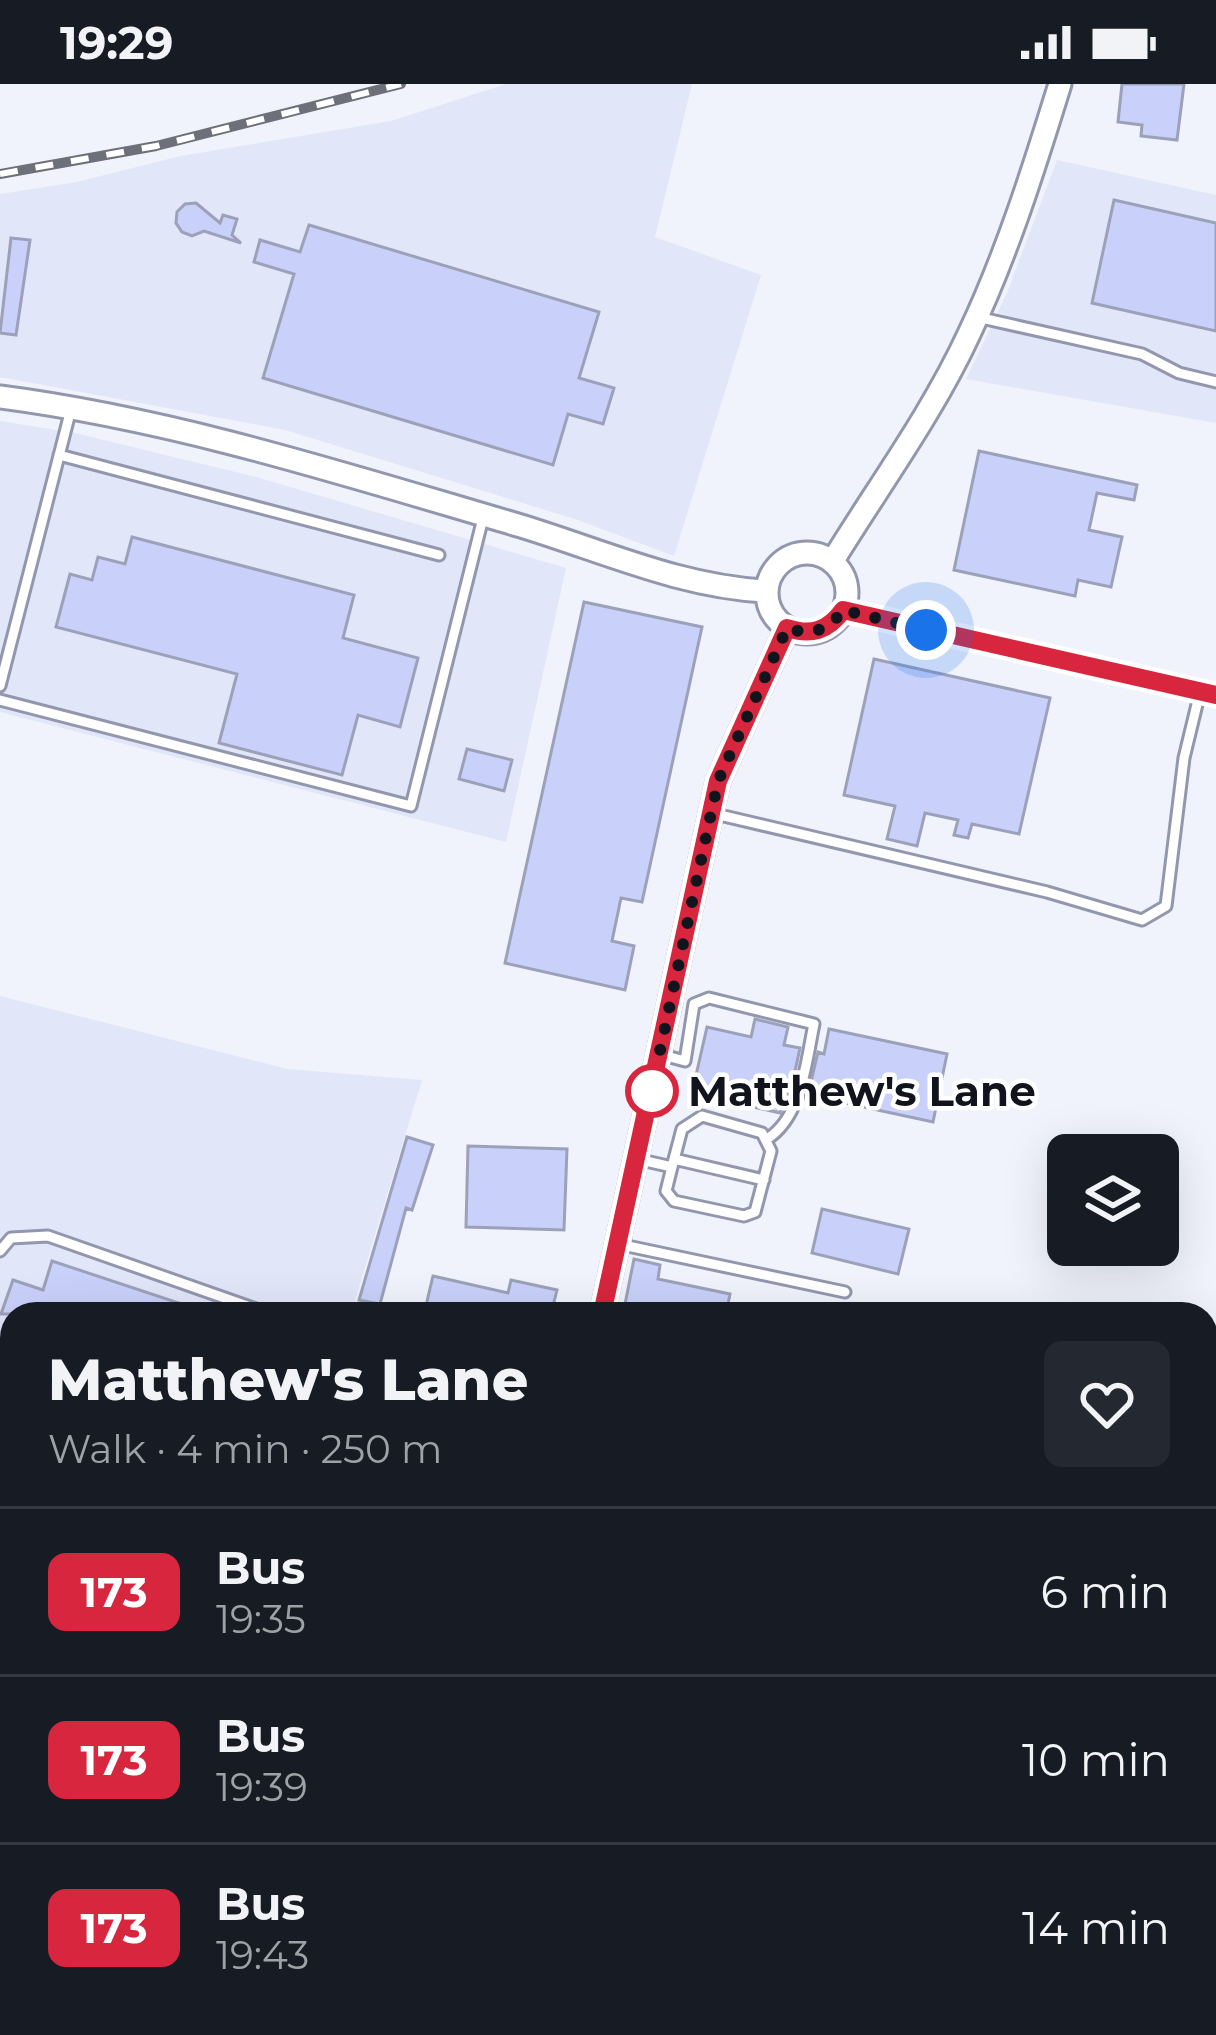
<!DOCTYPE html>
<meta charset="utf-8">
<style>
body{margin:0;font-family:Montserrat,sans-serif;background:#242831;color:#f1f3f6;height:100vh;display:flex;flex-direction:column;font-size:45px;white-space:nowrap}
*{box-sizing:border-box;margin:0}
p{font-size:39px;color:#9ea1a6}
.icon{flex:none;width:66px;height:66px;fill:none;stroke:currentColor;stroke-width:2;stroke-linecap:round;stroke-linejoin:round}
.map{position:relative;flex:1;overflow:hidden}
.side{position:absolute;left:0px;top:1218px;width:1218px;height:735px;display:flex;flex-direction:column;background:#171b24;border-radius:36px 36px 0 0;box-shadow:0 12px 48px #0002}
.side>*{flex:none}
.badge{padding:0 24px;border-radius:18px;font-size:42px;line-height:78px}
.fabs{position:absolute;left:1047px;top:1050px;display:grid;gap:24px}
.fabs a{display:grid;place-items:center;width:132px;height:132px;border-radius:18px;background:#171b24;box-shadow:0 12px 48px #0002;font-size:60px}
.you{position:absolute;width:60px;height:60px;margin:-30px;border:9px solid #fff;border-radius:50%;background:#1a73e8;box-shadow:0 0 0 18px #1a73e833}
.map>.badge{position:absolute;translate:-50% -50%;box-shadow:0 0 0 6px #fff}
.round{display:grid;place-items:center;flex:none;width:126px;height:126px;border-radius:18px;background:#242831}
.overview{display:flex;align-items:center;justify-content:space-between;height:204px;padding:0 48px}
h1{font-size:57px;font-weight:800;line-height:90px}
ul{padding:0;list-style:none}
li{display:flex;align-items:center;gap:36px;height:168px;padding:0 48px;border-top:3px solid #363941}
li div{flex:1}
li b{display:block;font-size:45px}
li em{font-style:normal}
li .badge{min-width:132px;font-weight:700;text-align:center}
.status{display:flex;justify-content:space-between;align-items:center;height:84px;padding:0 60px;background:#171b24;direction:ltr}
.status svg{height:33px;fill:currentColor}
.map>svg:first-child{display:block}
</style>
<div class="status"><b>19:29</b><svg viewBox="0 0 49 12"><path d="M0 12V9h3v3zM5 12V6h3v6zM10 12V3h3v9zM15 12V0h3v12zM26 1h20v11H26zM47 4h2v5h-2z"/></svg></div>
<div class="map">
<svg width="1216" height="1951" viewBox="0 0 1216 1951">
<rect width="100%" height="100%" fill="#f0f2fc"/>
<path fill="#e2e6f9" d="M506,0H692L655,153L761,191L674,472L578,436L285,346L0,293V110L77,98L181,72L391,37Z
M1057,76L1216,111V339L966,295L1007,209Z
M0,337L75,349L256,393L566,484L506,758L0,628Z
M0,912L287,985L422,996L351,1230H12V1570H0Z
M1206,1793H1216V1951H1174L1176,1941H1206Z"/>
<path fill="#c9d1fa" stroke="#9ca1b9" stroke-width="3" d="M1122,0H1184L1177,56L1141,52L1142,41L1118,38Z
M1114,116L1216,139V247L1092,219Z
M196,119L220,139L223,131L237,135L232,151L241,159L204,147L192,152L182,148L176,139L177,128L185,120Z
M309,141L599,228L579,294L614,304L603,340L568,330L553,381L263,294L294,190L254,178L260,156L300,168Z
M11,154L30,156L16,251L0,249Z
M979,367L1137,401L1134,416L1097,409L1089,446L1122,453L1111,503L1078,496L1075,512L954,486Z
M132,453L354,511L343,554L418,574L400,643L358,631L342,691L219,659L237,590L56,543L70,490L92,496L98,473L125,480Z
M584,518L702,543L642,818L621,814L612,857L634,862L625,906L505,879Z
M874,575L1050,614L1019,750L972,740L968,754L954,751L958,736L925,729L917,762L887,755L895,722L844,711Z
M467,665L512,676L504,707L459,695Z
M755,935L788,943L784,961L800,964L792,1001L780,1029L692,1009L707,943L751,953Z
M829,945L947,970L933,1038L808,1011L818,968L824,970Z
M407,1053L433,1061L412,1126L406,1124L380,1220L359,1216Z
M468,1062L567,1065L564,1146L466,1143Z
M822,1125L909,1145L898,1190L812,1169Z
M634,1175L660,1181L658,1195L730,1210L726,1230H623Z
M52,1177L203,1227V1230H1L13,1196L43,1206Z
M433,1192L508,1209L511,1196L557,1206L551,1230H424Z"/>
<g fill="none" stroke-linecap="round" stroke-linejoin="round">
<g stroke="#9297ae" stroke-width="15">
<path id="service" d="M977,233L1142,270L1179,289L1216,298
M59,371L439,471
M0,602L71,325
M0,616L411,722L483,434
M711,729L1047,808L1142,836L1166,822L1184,674L1200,608
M659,970L685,977L694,920L709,914L814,940C806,978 802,1033 767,1055
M637,1075L672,1083L682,1045L702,1032L762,1049L771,1067L755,1128L744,1132L674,1117L666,1107L672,1083
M674,1075L764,1096
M618,1160L845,1208
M0,1167L11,1154L48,1152L259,1226
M1206,1836L1216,1838
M528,1941L531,1951
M1156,1943L1208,1950
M1030,1951L1032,1941"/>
</g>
<g stroke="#9297ae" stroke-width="24">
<path id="minor" d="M843,526L1216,611
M0,1704L12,1705
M380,1951L382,1941"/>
</g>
<g stroke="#9297ae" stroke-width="27">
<path id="tertiary" d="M0,313C177,336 350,392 521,442C603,467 681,503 766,507
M767 509a40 40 0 1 1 80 0a40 40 0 1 1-80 0Z
M832,478C878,403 932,330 969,250C1007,170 1034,84 1060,0
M602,1230L718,697L787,544
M1206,1308L1216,1305
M0,1580H12
M1206,1648L1216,1589
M1154,1951L1156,1941"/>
</g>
<use href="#service" stroke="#fff" stroke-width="9"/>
<use href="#minor" stroke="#fff" stroke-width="18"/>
<use href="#tertiary" stroke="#fff" stroke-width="21"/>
<g stroke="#6e7079" stroke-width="10">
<path id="rail" d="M0,90L156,62L401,0"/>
</g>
<use href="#rail" stroke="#fff" stroke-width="6" stroke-dasharray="18" stroke-linecap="butt"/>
</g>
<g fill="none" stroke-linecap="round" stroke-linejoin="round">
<g stroke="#fff" stroke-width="27">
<path id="line" d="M602,1230L718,697L787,544C811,552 828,547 843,526L1216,611"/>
</g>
<use href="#line" stroke="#d7263d" stroke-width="18"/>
<path stroke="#12141d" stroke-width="12" stroke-dasharray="0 21.6" d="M652,1007L649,1018L718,697L787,544C811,552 828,547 843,526L926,546"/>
</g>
<circle fill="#fff" stroke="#d7263d" stroke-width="6" cx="652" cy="1007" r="24"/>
<g text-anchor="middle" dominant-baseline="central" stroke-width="9" stroke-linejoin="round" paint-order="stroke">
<g font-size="42" font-weight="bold" fill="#12141d" stroke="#fff" text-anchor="start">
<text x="688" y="1007">Matthew's Lane</text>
</g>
</g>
</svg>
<div class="fabs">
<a><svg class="icon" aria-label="layers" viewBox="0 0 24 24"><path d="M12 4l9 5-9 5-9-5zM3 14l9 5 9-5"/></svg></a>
</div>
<div class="you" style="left:926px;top:546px"></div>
<section class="side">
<div class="overview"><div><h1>Matthew's Lane</h1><p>Walk · 4 min · 250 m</p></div><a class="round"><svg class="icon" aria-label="heart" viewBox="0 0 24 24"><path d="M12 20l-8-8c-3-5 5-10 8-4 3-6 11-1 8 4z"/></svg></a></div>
<ul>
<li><span class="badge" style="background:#d7263d;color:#fff">173</span><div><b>Bus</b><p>19:35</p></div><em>6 min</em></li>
<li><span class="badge" style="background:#d7263d;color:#fff">173</span><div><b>Bus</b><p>19:39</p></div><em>10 min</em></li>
<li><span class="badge" style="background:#d7263d;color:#fff">173</span><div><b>Bus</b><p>19:43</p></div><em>14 min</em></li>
</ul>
</section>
</div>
